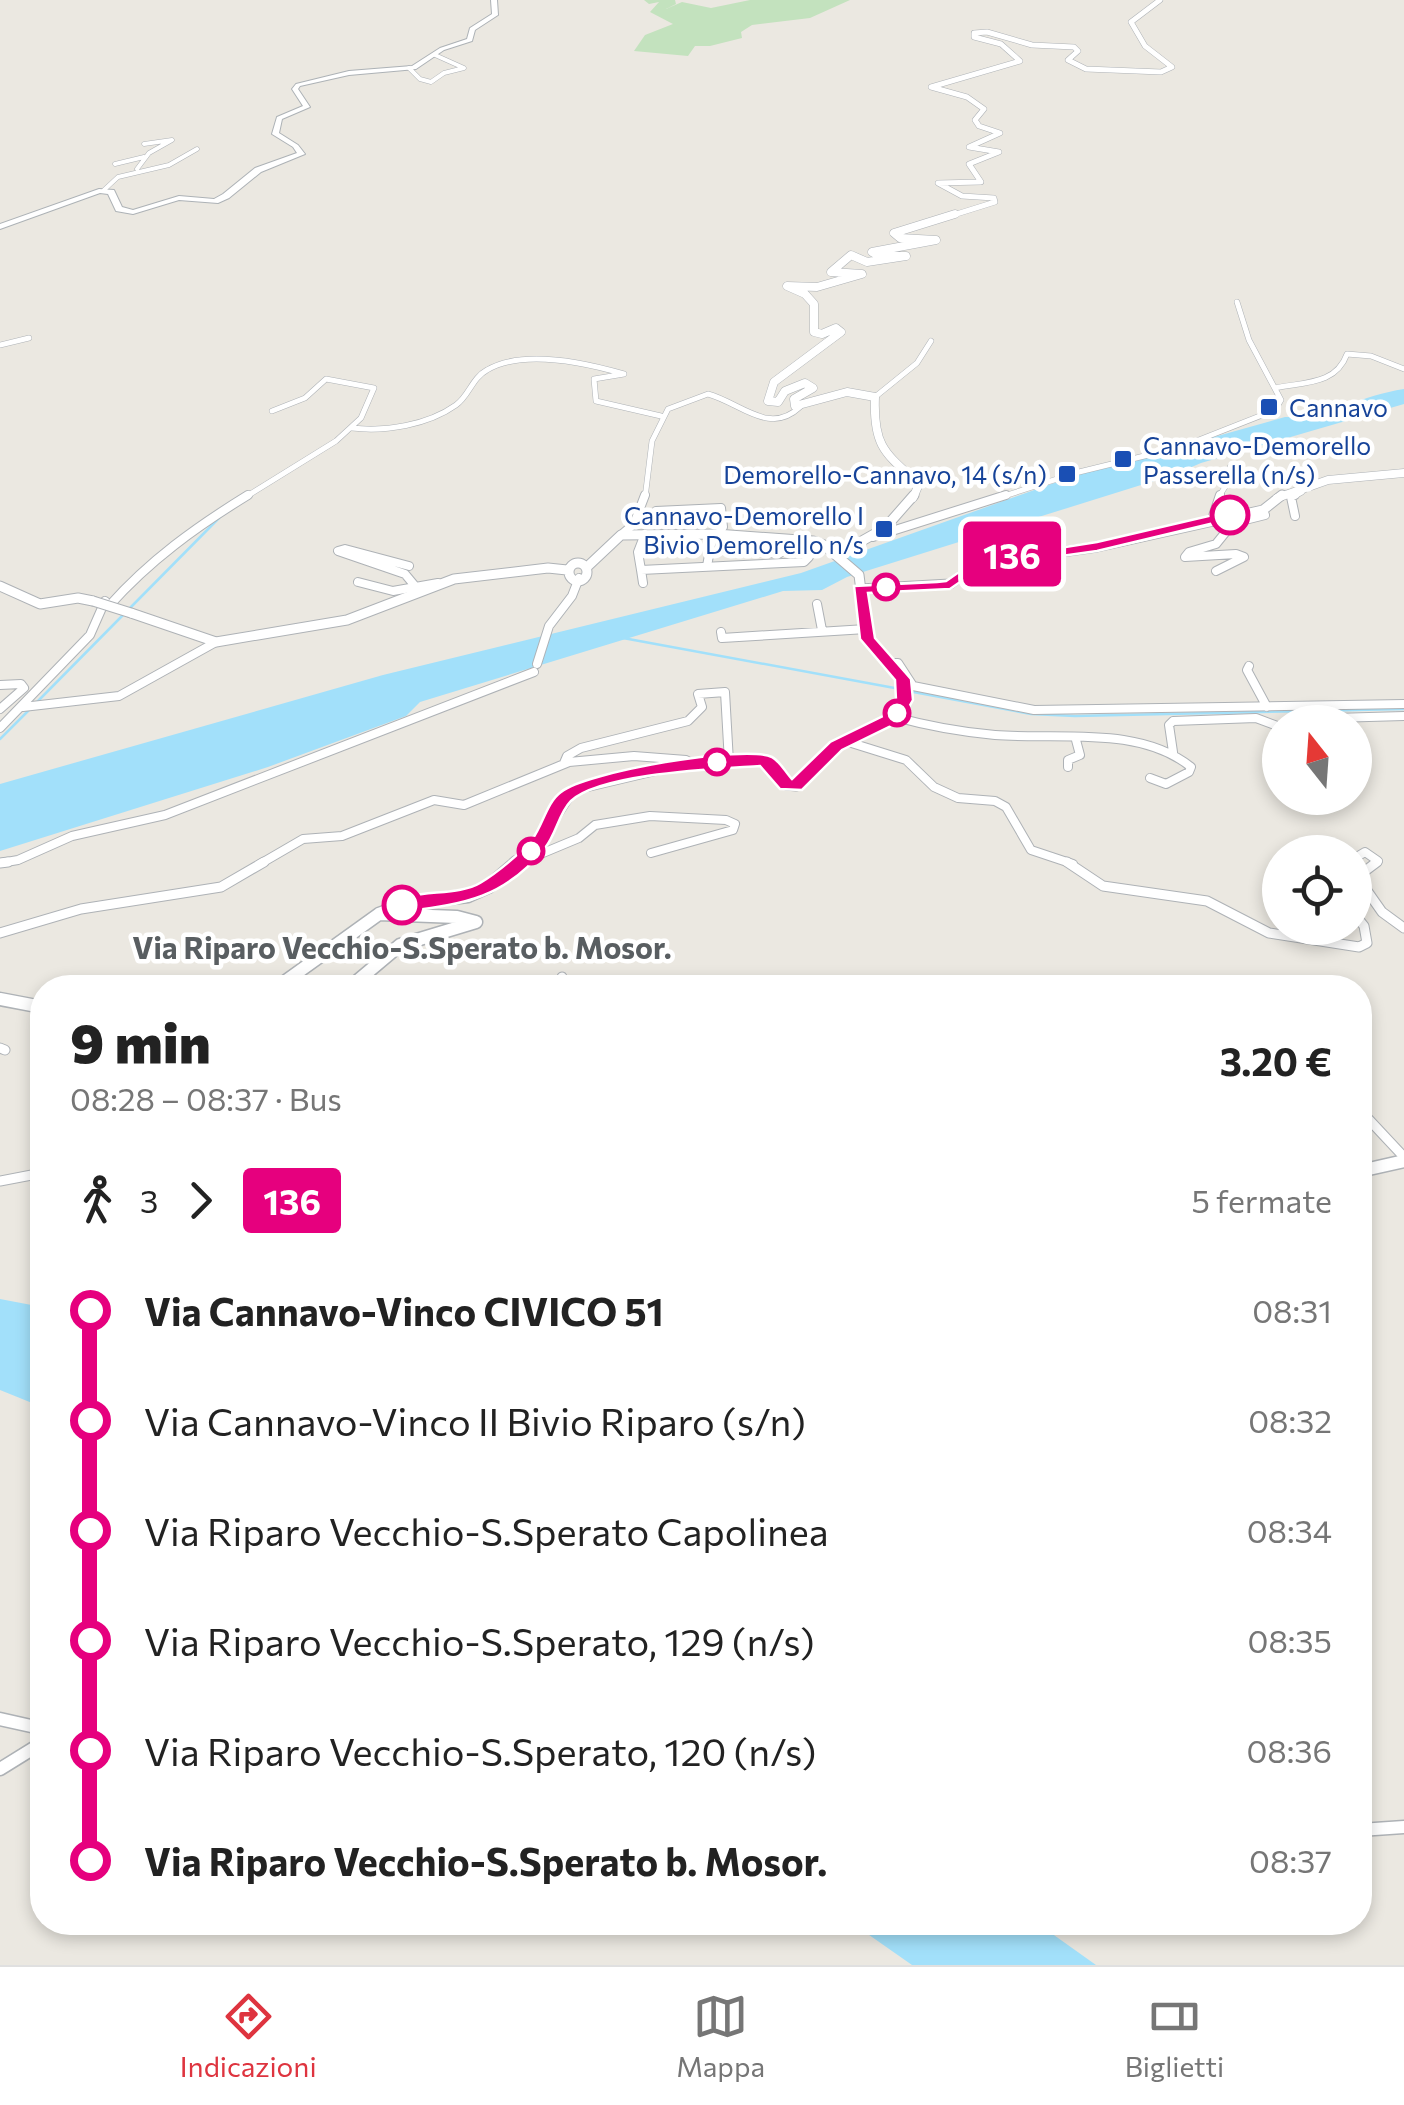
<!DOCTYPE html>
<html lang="it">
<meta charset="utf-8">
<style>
body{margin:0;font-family:Commissioner,sans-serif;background:#f2f2f2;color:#222;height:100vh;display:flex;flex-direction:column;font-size:38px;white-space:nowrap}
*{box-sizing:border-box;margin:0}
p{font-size:32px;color:#767676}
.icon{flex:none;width:55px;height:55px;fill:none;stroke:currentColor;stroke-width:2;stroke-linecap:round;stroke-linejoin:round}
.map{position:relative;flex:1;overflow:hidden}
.side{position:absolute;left:30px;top:975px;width:1342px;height:960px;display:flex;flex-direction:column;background:#fff;border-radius:40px;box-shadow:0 5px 15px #0003}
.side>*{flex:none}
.badge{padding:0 20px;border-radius:8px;font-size:35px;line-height:65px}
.needle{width:65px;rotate:343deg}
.buttons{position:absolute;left:1262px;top:705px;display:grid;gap:20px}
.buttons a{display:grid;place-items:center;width:110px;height:110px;border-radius:50%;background:#fff;box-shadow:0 5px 15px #0003;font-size:50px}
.map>.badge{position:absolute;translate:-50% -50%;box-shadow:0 0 0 5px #fff}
.legs{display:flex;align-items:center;gap:15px;height:110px;padding:0 40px;font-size:32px}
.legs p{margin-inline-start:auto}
.headline{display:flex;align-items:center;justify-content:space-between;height:170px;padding:0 40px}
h1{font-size:55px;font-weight:800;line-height:75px}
ul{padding:0 40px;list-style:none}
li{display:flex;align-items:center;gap:35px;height:110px;font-size:38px}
li i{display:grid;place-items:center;width:15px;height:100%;margin:0 12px;background:currentColor}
li i::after{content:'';width:25px;height:25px;margin:-12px;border:8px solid;border-radius:50%;background:#fff}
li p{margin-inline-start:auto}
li:first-child i{background:linear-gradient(#0000 50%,currentColor 0)}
li:last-child i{background:linear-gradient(currentColor 50%,#0000 0)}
.menu{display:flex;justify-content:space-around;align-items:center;height:140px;border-top:2px solid #e0e0e0;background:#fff;font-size:28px;color:#767676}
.menu a{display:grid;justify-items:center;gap:5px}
.menu .on{color:#de343f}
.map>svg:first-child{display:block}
</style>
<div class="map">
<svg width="1404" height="1965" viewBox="0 0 1404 1965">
<rect width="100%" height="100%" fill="#ebe8e1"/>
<path fill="#c3e2be" d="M644,0H675L676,4L666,9L682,2L711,8L750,0H850L810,18L752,25L741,32L742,38L710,46H695L688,56L634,51L645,35L673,24L650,12L659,2L649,4Z"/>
<path fill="#a2e0fa" d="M1404,389V404L1201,463L1173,475L847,577L822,590L783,591L420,702L406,716L268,767L0,851V784L383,675L801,573L1071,477L1285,417C1327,418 1362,395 1404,389Z
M0,1299L42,1307V1407L0,1390Z
M852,1923H1037L1096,1965H912Z"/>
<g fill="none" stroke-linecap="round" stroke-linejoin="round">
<path stroke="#a2e0fa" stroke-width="2.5" d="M129,609L219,518
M623,638L900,689
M908,691L1031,714L1075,716L1404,709
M38,701L124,614
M0,739L29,710"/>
<g stroke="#aeb2b6" stroke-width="5">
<path id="minor-far4" d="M409,68L420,79L431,82L444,73L464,68L435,55
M115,164L144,157
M137,169L149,153L172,140L144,144
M104,190L118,177L169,165L197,149"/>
</g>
<g stroke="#aeb2b6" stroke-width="6">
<path id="minor-far3" d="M0,345L29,338
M1275,388C1304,382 1336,385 1347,354L1371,356L1404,369
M875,397L917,363L931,341
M352,428C385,432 428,425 456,405C469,396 472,378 487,370C523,349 586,363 624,374L594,379L596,401L661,416
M244,498L336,441L361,418L374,388L326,379L305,398L272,411
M645,498L652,441L668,409L708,394C741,403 769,436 800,407
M998,498L1079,472L1181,447L1275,410L1281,400L1249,340L1237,302
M1218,498L1232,476L1230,467
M1291,498L1302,492"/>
</g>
<g stroke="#aeb2b6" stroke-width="10">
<path id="minor-far2" d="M656,511L721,508L723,527L718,534
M1295,516L1291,497L1295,495
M1212,519L1220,495
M621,535L634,524L645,495
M873,537L1006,495
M733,551L780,553
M409,566L345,549L338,551L405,574L415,586
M707,566L713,534
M641,570L638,552L645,534
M1216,571L1244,557L1236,554L1185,557L1189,552L1216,544L1233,523L1265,515L1263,510
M358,582L393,591L438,583
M643,583L641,570L804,562L809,557L808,546L781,545
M817,604L822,630
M109,606C150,560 196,527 248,495
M721,632L722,638L866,629
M891,663H898L913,686L1034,710L1404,704
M537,664L549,626L572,596L579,578
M1249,666L1247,670L1267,707
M0,685L21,684L24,688L0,709
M23,707L119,696L216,642
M895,717C928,726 961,732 995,735C1057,740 1139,725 1191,767L1189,772L1166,784L1150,778
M1334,718L1404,716
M1300,722L1336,720
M0,728L90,635L105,601
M845,741L906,760L934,787L958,798L995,801L1006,807L1031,850L1073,864
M1173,752L1169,725L1173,721L1256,718L1280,727
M564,763L567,756L581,748L688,721L702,707L698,694L725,692L729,762
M1068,767V760L1080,755L1076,740
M1355,858L1365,852L1378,861L1374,864
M0,863L18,860L72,836L165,815L534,672
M519,863L579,838L595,825L650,816L726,820L735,824L733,830L651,853
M260,864L303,839L342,836L434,800L464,805L569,762L634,756L686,760L693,764"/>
</g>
<g stroke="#aeb2b6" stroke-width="11">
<path id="minor-far1" d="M1067,862L1103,886L1207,901L1269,933L1359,947L1367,943L1364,926L1355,915
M1377,862L1365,871L1363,885L1382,912L1404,928
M0,863L8,862
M0,933L81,909L221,887L264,862
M558,988L562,977
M0,1048L5,1050
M1360,1110L1404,1157
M0,1181L42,1173"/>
</g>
<g stroke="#aeb2b6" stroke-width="15">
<path id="minor" d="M0,1719L40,1728L42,1735
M0,1769L42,1743
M1360,1830L1404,1827"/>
</g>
<g stroke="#aeb2b6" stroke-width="6">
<path id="tertiary-far3" d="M947,217L995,202L994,198L962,196L938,183L981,182L969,164L999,152L969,147L1000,133L979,126L975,120L984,109L967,97L931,87L1020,61L1001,44L974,37V33L987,32L1032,45L1074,47L1078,51L1068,60L1086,69L1161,72L1172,67L1145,46L1131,22L1160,0"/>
</g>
<g stroke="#aeb2b6" stroke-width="9">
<path id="tertiary-far2" d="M913,498L919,484C885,453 873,447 875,397L847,392L795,406L794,399L813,388L805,383L785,391L778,402L768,401L774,382L841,332L836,328L822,334L814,332V304L805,294L787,286L817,287L862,274L831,272L851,255L867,262L906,256H879L872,252L936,240L900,238L894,233L955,214
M1277,498L1328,480L1404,473"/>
</g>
<g stroke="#aeb2b6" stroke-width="11">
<path id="tertiary-far1" d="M837,555L885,528L914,495
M569 572a9 9 0 1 1 18 0a9 9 0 1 1-18 0Z
M0,586L40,604L78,598L93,601
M860,589L950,584L989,555H1040L1097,547L1263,510L1282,495
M131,613L216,642L347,620L454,579L548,568L567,570
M514,864L538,844L573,790L670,767L760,760L769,763L786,785L796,786L836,746L895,717L905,700L903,679L867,639L859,575L824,545L813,541L716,534L621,535L587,567"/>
</g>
<g stroke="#aeb2b6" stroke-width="15">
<path id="tertiary" d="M276,988L379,914L409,903L468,896L488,887L517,862
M349,988L400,945L476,922L457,917L379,914
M0,999L42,1007
M1360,1171L1404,1161"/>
</g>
<g stroke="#adb2b6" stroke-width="2">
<path id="secondary" d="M491,0H497L498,15L475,30L472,41L444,50L416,69L349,75L300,86L298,89L310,107L282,119L279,133L298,145L305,154L261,172L229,198L218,203L179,200L133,214L116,211L108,194L100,193L0,229V224L99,189L114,190L122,207L133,210L179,196L214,199L223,194L255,168L297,153L293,147L272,134L277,117L303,106L292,89L296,84L349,71L412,66L440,48L467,39L470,28L492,14Z"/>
</g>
<use href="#minor-far4" stroke="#fff" stroke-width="4"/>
<use href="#minor-far3" stroke="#fff" stroke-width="5"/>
<use href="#minor-far2" stroke="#fff" stroke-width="8"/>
<use href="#minor-far1" stroke="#fff" stroke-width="9"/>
<use href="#minor" stroke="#fff" stroke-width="12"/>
<use href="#tertiary-far3" stroke="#fff" stroke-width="5"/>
<use href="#tertiary-far2" stroke="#fff" stroke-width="8"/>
<use href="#tertiary-far1" stroke="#fff" stroke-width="9"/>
<use href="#tertiary" stroke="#fff" stroke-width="12"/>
<use href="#secondary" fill="#fff" fill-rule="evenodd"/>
<g stroke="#aeb2b6" stroke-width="11" stroke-linecap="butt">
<path id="tertiary-bridge" d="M93,601L131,613"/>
</g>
<use href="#tertiary-bridge" stroke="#fff" stroke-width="9"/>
</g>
<path fill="#e6007e" stroke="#fff" stroke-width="2.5" d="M1230,511L1237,515L1235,518L1097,551L1040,559L992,560L950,589L868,593L875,638L911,679L913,700L901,721L842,750L802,790L780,789L760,766C718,769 601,773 571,801C559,813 556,835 545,848C503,900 462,904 402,912L392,905C407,888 457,897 480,883C497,873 521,853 533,838C543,824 547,802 561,792C585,772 745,744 772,757C780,761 786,773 792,779L830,742L889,713L896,700L895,680L860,639L854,586L937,582L946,581L989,551H1040L1097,542Z"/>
<g fill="#1a4fb4" stroke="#fff" stroke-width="4">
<rect x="1259" y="397" width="20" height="20" rx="5"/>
<rect x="1113" y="449" width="20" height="20" rx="5"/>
<rect x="1057" y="464" width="20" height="20" rx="5"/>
<rect x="874" y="519" width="20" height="20" rx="5"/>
</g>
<g fill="#fff" stroke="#e6007e" stroke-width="5">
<circle cx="1230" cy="515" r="18"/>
<circle cx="886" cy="587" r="12"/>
<circle cx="897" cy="713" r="12"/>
<circle cx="717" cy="762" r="12"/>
<circle cx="531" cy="851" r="12"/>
<circle cx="402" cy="905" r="18"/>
</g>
<g text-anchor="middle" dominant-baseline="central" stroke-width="9" stroke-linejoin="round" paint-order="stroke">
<g font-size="25" fill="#164399" stroke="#fff" text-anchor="start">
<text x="1289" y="407">Cannavo</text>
<text x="1143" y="445">Cannavo-Demorello<tspan x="1143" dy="29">Passerella (n/s)</tspan></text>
<text x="1047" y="474" text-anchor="end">Demorello-Cannavo, 14 (s/n)</text>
<text x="864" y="515" text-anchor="end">Cannavo-Demorello I<tspan x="864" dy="29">Bivio Demorello n/s</tspan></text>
</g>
<g font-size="30" font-weight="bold" fill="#595e61" stroke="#fff">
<text x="402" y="946">Via Riparo Vecchio-S.Sperato b. Mosor.</text>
</g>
</g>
</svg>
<div class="buttons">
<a><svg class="needle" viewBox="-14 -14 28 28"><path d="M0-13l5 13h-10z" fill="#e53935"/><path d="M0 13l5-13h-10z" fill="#767676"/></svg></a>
<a><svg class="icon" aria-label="locate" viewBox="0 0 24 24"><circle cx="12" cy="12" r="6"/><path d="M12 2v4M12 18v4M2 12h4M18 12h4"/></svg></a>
</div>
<b class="badge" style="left:1012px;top:554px;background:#e6007e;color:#fff">136</b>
<section class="side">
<div class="headline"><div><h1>9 min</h1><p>08:28 – 08:37 · Bus</p></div><b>3.20 €</b></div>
<div class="legs"><svg class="icon" aria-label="walk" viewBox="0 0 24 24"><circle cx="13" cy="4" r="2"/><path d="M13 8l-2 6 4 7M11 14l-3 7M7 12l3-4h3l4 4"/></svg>3<svg class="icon" aria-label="forward" viewBox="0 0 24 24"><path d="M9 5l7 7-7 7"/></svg><b class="badge" style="background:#e6007e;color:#fff">136</b><p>5 fermate</p></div>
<ul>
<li><i style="color:#e6007e"></i><b>Via Cannavo-Vinco CIVICO 51</b><p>08:31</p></li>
<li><i style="color:#e6007e"></i><span>Via Cannavo-Vinco II Bivio Riparo (s/n)</span><p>08:32</p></li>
<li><i style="color:#e6007e"></i><span>Via Riparo Vecchio-S.Sperato Capolinea</span><p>08:34</p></li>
<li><i style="color:#e6007e"></i><span>Via Riparo Vecchio-S.Sperato, 129 (n/s)</span><p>08:35</p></li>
<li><i style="color:#e6007e"></i><span>Via Riparo Vecchio-S.Sperato, 120 (n/s)</span><p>08:36</p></li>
<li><i style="color:#e6007e"></i><b>Via Riparo Vecchio-S.Sperato b. Mosor.</b><p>08:37</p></li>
</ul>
</section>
</div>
<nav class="menu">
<a class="on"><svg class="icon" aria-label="directions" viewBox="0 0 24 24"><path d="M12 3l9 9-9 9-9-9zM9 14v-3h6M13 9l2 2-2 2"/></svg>Indicazioni</a>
<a><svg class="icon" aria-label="map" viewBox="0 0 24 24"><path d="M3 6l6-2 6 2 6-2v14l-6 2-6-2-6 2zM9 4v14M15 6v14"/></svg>Mappa</a>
<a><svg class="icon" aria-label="tickets" viewBox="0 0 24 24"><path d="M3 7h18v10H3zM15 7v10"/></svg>Biglietti</a>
</nav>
